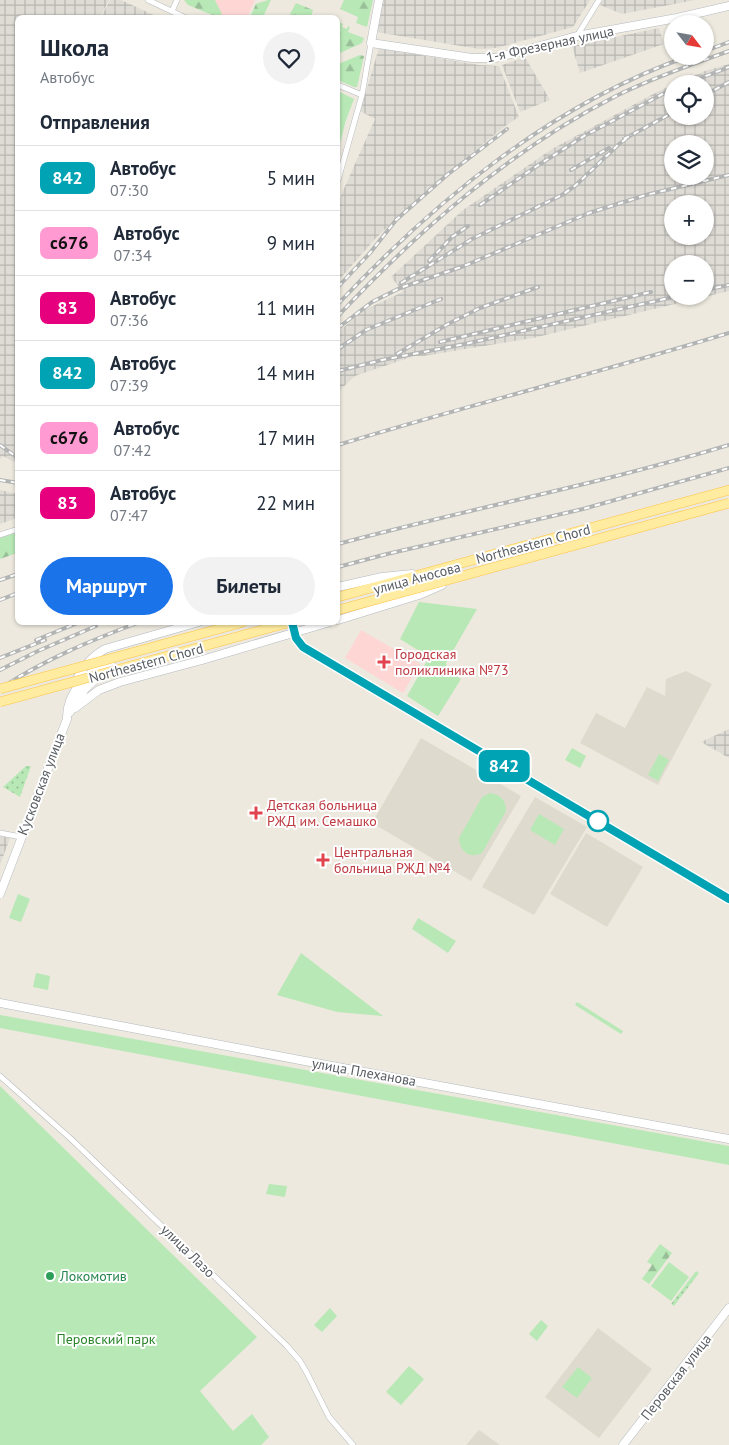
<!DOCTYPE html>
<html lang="ru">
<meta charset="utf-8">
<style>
body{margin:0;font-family:"PT Sans",sans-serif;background:#f2f2f3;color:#1f2937;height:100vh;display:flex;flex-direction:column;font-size:19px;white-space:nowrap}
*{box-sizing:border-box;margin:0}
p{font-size:16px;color:#747a83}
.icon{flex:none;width:28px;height:28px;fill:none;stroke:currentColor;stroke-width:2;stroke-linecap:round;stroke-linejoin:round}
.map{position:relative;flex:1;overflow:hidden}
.panel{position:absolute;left:15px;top:15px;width:325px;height:610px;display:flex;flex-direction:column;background:#fff;border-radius:8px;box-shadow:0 1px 4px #0004}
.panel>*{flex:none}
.badge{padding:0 10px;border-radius:8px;font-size:18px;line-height:32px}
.needle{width:32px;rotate:121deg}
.tools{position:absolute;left:664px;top:15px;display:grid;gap:10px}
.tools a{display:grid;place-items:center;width:50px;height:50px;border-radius:50%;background:#fff;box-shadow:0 1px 4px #0004;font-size:25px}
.map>.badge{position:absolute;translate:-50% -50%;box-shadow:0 0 0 2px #fff}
h2{padding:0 25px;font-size:19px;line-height:45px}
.round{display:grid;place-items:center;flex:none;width:52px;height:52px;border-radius:26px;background:#f2f2f3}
.head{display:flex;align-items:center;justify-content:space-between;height:85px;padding:0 25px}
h1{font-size:24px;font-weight:800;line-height:38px}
.action{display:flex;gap:10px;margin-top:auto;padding:10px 25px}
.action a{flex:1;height:58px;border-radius:30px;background:#1a73e8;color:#fff;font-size:20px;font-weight:800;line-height:58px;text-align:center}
.action a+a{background:#f2f2f3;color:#1f2937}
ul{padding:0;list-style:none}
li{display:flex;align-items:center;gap:15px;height:65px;padding:0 25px;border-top:1px solid #e0e1e3}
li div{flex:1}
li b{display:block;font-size:19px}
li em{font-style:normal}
li .badge{min-width:55px;font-weight:700;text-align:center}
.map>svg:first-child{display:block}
</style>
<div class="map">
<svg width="729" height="1445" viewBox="0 0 729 1445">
<defs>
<pattern id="industrial-grid" width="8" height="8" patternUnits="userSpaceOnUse" patternTransform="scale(1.25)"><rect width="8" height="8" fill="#dfdcd6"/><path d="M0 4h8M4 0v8" fill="none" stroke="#b8b6b1"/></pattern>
<pattern id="grass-dots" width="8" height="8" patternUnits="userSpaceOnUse" patternTransform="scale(1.25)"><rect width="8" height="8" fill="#b8e8b6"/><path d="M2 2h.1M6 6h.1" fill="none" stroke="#98bf97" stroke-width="1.8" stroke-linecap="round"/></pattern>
<pattern id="forest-firs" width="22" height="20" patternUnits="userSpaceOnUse" patternTransform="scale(1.25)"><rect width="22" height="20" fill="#b8e8b6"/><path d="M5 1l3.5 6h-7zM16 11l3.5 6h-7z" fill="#98bf97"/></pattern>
</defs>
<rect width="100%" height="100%" fill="#ede9de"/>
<path fill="url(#industrial-grid)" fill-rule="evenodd" d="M0,0H109L100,17L18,18L17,43H15L18,44V452L14,462L3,456L0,459Z
M110,0H121L158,17H101Z
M383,0H590L573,27L496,48L479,49L376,32Z
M603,0H695L622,14L600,5Z
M659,28L664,44L580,73L572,46Z
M379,48L479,65L499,66L519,117L505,126L417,199L376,238L338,281V202L375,119L360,111Z
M525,57L550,100L520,112L502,65Z
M729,64V291L533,338L423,356H414L355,376L338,392V332L364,310L403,292L391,277L463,210L552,149L657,92L672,85V116H705V84H675L705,71ZM672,144H705V176H672ZM672,204H705V236H672ZM672,264H705V296H672Z
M0,490L18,494L17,518L0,524Z
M729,729V758L701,742Z
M0,836L10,838L0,865Z"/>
<path fill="#dfdace" d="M686,671L712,684L658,785L580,743L596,713L625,728L647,687L665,696L666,679Z
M421,738L521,796L471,881L372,823Z
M535,797L587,827L534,915L482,887Z
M586,833L643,867L607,927L550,894Z
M598,1328L652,1369L599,1438L545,1397Z
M479,1430L500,1445H466Z"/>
<path fill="#fed7d5" d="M185,0H255L247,18L220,17L184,1Z
M361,630L420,664L403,693L345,658Z"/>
<path fill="url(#grass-dots)" d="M26,766H31L20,797L3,787Z
M696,1271L699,1273L674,1306L671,1304Z"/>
<path fill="url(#forest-firs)" d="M184,0H215L222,14L217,17L188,5Z
M268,0H271L263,17H250L256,4Z
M344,0H373L367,27L356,23L358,17L340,9Z
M296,3L313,10L311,17H291L290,14Z
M338,21L343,24L342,27L347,29L348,26L350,27L348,32L364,38L362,43L338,54Z
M360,55L364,56L357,87H354L338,80V64Z
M17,532V553L0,559V538Z
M660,1244L672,1253L649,1284L642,1279L652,1265L647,1262Z"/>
<path fill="#b8e8b6" d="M338,91L354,99L346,120L338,151Z
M419,602L477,609L446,663L447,670L461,679L438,716L407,696L429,657L400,639Z
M572,748L586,756L580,768L565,760Z
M659,754L669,760L658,781L648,775Z
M490,793C501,795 506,800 506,811L482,853C469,859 460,852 459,838L482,797Z
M539,814L564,829L555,845L530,830Z
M18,894L30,899L21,922L9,918Z
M418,918L456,941L448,953L412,929Z
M301,953L383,1016L337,1012L277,995Z
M36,973L50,976L48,990L33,987Z
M577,1002L623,1031L621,1034L575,1005Z
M0,1015L729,1146V1165L0,1028Z
M0,1086L257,1337L200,1391L233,1431L252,1414L269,1437L261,1445H0Z
M269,1184L287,1186L285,1197L266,1194Z
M669,1262L689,1277L671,1301L651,1286Z
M330,1308L337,1316L322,1332L314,1325Z
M541,1320L548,1326L537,1341L529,1334Z
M409,1366L424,1379L401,1405L386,1392Z
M578,1367L592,1378L577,1398L562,1387Z"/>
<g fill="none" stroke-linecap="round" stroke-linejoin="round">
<g stroke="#b6babf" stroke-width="6">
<path id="street" d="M148,0L186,18
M172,11L177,0
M577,36L599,0
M338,85L362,95
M338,180L362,95L371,43
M0,535L18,529
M292,622L296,638L303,647L729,899
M0,833L21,837
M0,1076L70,1138L286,1345L300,1361L307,1373L329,1417L353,1445"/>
</g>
<g stroke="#b4b9bf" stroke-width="9">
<path id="secondary" d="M379,0L371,43L472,58H496L577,36L677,18L729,6
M338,587L382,577L412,574
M338,620L419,595L442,585
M75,684C81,669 91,657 105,649L199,622
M75,708L99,690L120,682L202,660
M70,712L85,689L100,675
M0,894L67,719C66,694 88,669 111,662
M0,1003L305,1061L729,1139
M623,1445L729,1308"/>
</g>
<g stroke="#ffc344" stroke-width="10">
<path id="primary" d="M338,597L729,490"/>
</g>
<use href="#street" stroke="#fff" stroke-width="5"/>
<use href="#secondary" stroke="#fff" stroke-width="8"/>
<use href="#primary" stroke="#ffeca0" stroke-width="9"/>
<g stroke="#b3b4b4" stroke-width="4">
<path id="rail" d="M705,51L729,42
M685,84L729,67
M705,95L729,82
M624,139L672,113
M571,170L609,148
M480,205L537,166L584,136L672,89
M429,261L452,237L468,226
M401,283L472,239L562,195L576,185L618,145L631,135
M338,287L370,253L396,220L447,175L507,129
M705,290L729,285
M338,304C436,200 552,104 689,56
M338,316C419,230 510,150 616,96C652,78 691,65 729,51
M338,328L372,302L400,288L464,266L589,213L646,195L729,175
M440,342L651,292
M338,349L366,330L441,299
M397,354L448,324L480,308L538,287
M338,371L382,360L465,344L678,296
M0,445L18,458
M338,445C468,405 599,373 729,333
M0,480L18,483
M338,544C468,509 600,484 729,445
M338,567L387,554L583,509L729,468
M0,580L18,574
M0,600L18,593
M36,640L80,622
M0,658L45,640
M0,670L38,651L96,626
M0,689C43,660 92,640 140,622"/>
</g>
<use href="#rail" stroke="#fff" stroke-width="2" stroke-dasharray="5.5" stroke-linecap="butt"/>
<g stroke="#b4b9bf" stroke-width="9" stroke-linecap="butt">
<path id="secondary-bridge" d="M202,660L330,622"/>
</g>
<g stroke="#ffc344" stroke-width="10" stroke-linecap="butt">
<path id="primary-bridge" d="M338,610L729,503
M0,689L244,622
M0,702L291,622"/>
</g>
<use href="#secondary-bridge" stroke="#fff" stroke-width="8"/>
<use href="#primary-bridge" stroke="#ffeca0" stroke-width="9"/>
</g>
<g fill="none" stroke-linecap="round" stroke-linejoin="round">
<g stroke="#fff" stroke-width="11">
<path id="line" d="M292,622L296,638L303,647L729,899"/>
</g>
<use href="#line" stroke="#00a3b4" stroke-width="8"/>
</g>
<g fill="#e0444e" stroke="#fff" stroke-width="2">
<path d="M381.5 654.5h5v5h5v5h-5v5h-5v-5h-5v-5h5z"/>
<path d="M253.5 805.5h5v5h5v5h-5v5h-5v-5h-5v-5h5z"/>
<path d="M320.5 852.5h5v5h5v5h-5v5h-5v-5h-5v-5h5z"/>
</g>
<circle fill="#fff" stroke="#00a3b4" stroke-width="2.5" cx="598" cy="821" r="10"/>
<circle fill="#2e9e5b" stroke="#fff" stroke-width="2" cx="50" cy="1276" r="5"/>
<g text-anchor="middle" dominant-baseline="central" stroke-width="4" stroke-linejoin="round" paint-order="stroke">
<g font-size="14" fill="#575c61" stroke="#fff">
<text transform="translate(550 44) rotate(-12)">1-я Фрезерная улица</text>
<text transform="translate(533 544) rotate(-15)">Northeastern Chord</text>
<text transform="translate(417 578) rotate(-15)">улица Аносова</text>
<text transform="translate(146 663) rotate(-15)">Northeastern Chord</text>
<text transform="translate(41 784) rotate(-69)">Кусковская улица</text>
<text transform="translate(364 1072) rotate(10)">улица Плеханова</text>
<text transform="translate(188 1251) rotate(44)">улица Лазо</text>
<text transform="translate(676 1377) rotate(-52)">Перовская улица</text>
</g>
<g font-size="14" fill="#be3a42" stroke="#fff" text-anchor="start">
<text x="395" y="654">Городская<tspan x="395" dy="16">поликлиника №73</tspan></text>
<text x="267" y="805">Детская больница<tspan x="267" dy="16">РЖД им. Семашко</tspan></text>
<text x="334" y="852">Центральная<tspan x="334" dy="16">больница РЖД №4</tspan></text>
</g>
<g font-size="14" fill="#27864d" stroke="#fff" text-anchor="start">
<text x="60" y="1276">Локомотив</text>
</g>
<g font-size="14" fill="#2b852b" stroke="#fff">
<text x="106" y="1339">Перовский парк</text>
</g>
</g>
</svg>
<div class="tools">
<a><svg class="needle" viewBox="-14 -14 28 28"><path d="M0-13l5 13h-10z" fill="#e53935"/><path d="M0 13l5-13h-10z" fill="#747a83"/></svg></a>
<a><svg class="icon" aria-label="locate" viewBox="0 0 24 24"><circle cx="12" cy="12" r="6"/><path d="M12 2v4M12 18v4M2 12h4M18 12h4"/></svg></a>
<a><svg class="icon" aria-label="layers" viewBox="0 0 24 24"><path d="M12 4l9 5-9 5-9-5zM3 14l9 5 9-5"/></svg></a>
<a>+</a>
<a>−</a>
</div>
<b class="badge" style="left:504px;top:766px;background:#00a3b4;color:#fff">842</b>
<section class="panel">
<div class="head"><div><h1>Школа</h1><p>Автобус</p></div><a class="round"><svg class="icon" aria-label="heart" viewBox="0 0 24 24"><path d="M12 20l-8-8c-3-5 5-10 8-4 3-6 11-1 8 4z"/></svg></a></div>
<h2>Отправления</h2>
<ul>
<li><span class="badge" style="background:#00a3b4;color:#fff">842</span><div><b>Автобус</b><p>07:30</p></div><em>5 мин</em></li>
<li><span class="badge" style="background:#ff9ad2;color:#111">с676</span><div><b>Автобус</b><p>07:34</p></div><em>9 мин</em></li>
<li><span class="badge" style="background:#e6007e;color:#fff">83</span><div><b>Автобус</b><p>07:36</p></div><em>11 мин</em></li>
<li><span class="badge" style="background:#00a3b4;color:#fff">842</span><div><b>Автобус</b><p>07:39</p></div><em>14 мин</em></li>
<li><span class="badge" style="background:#ff9ad2;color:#111">с676</span><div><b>Автобус</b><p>07:42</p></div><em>17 мин</em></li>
<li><span class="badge" style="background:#e6007e;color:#fff">83</span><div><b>Автобус</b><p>07:47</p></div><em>22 мин</em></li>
</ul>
<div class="action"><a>Маршрут</a><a>Билеты</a></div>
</section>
</div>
